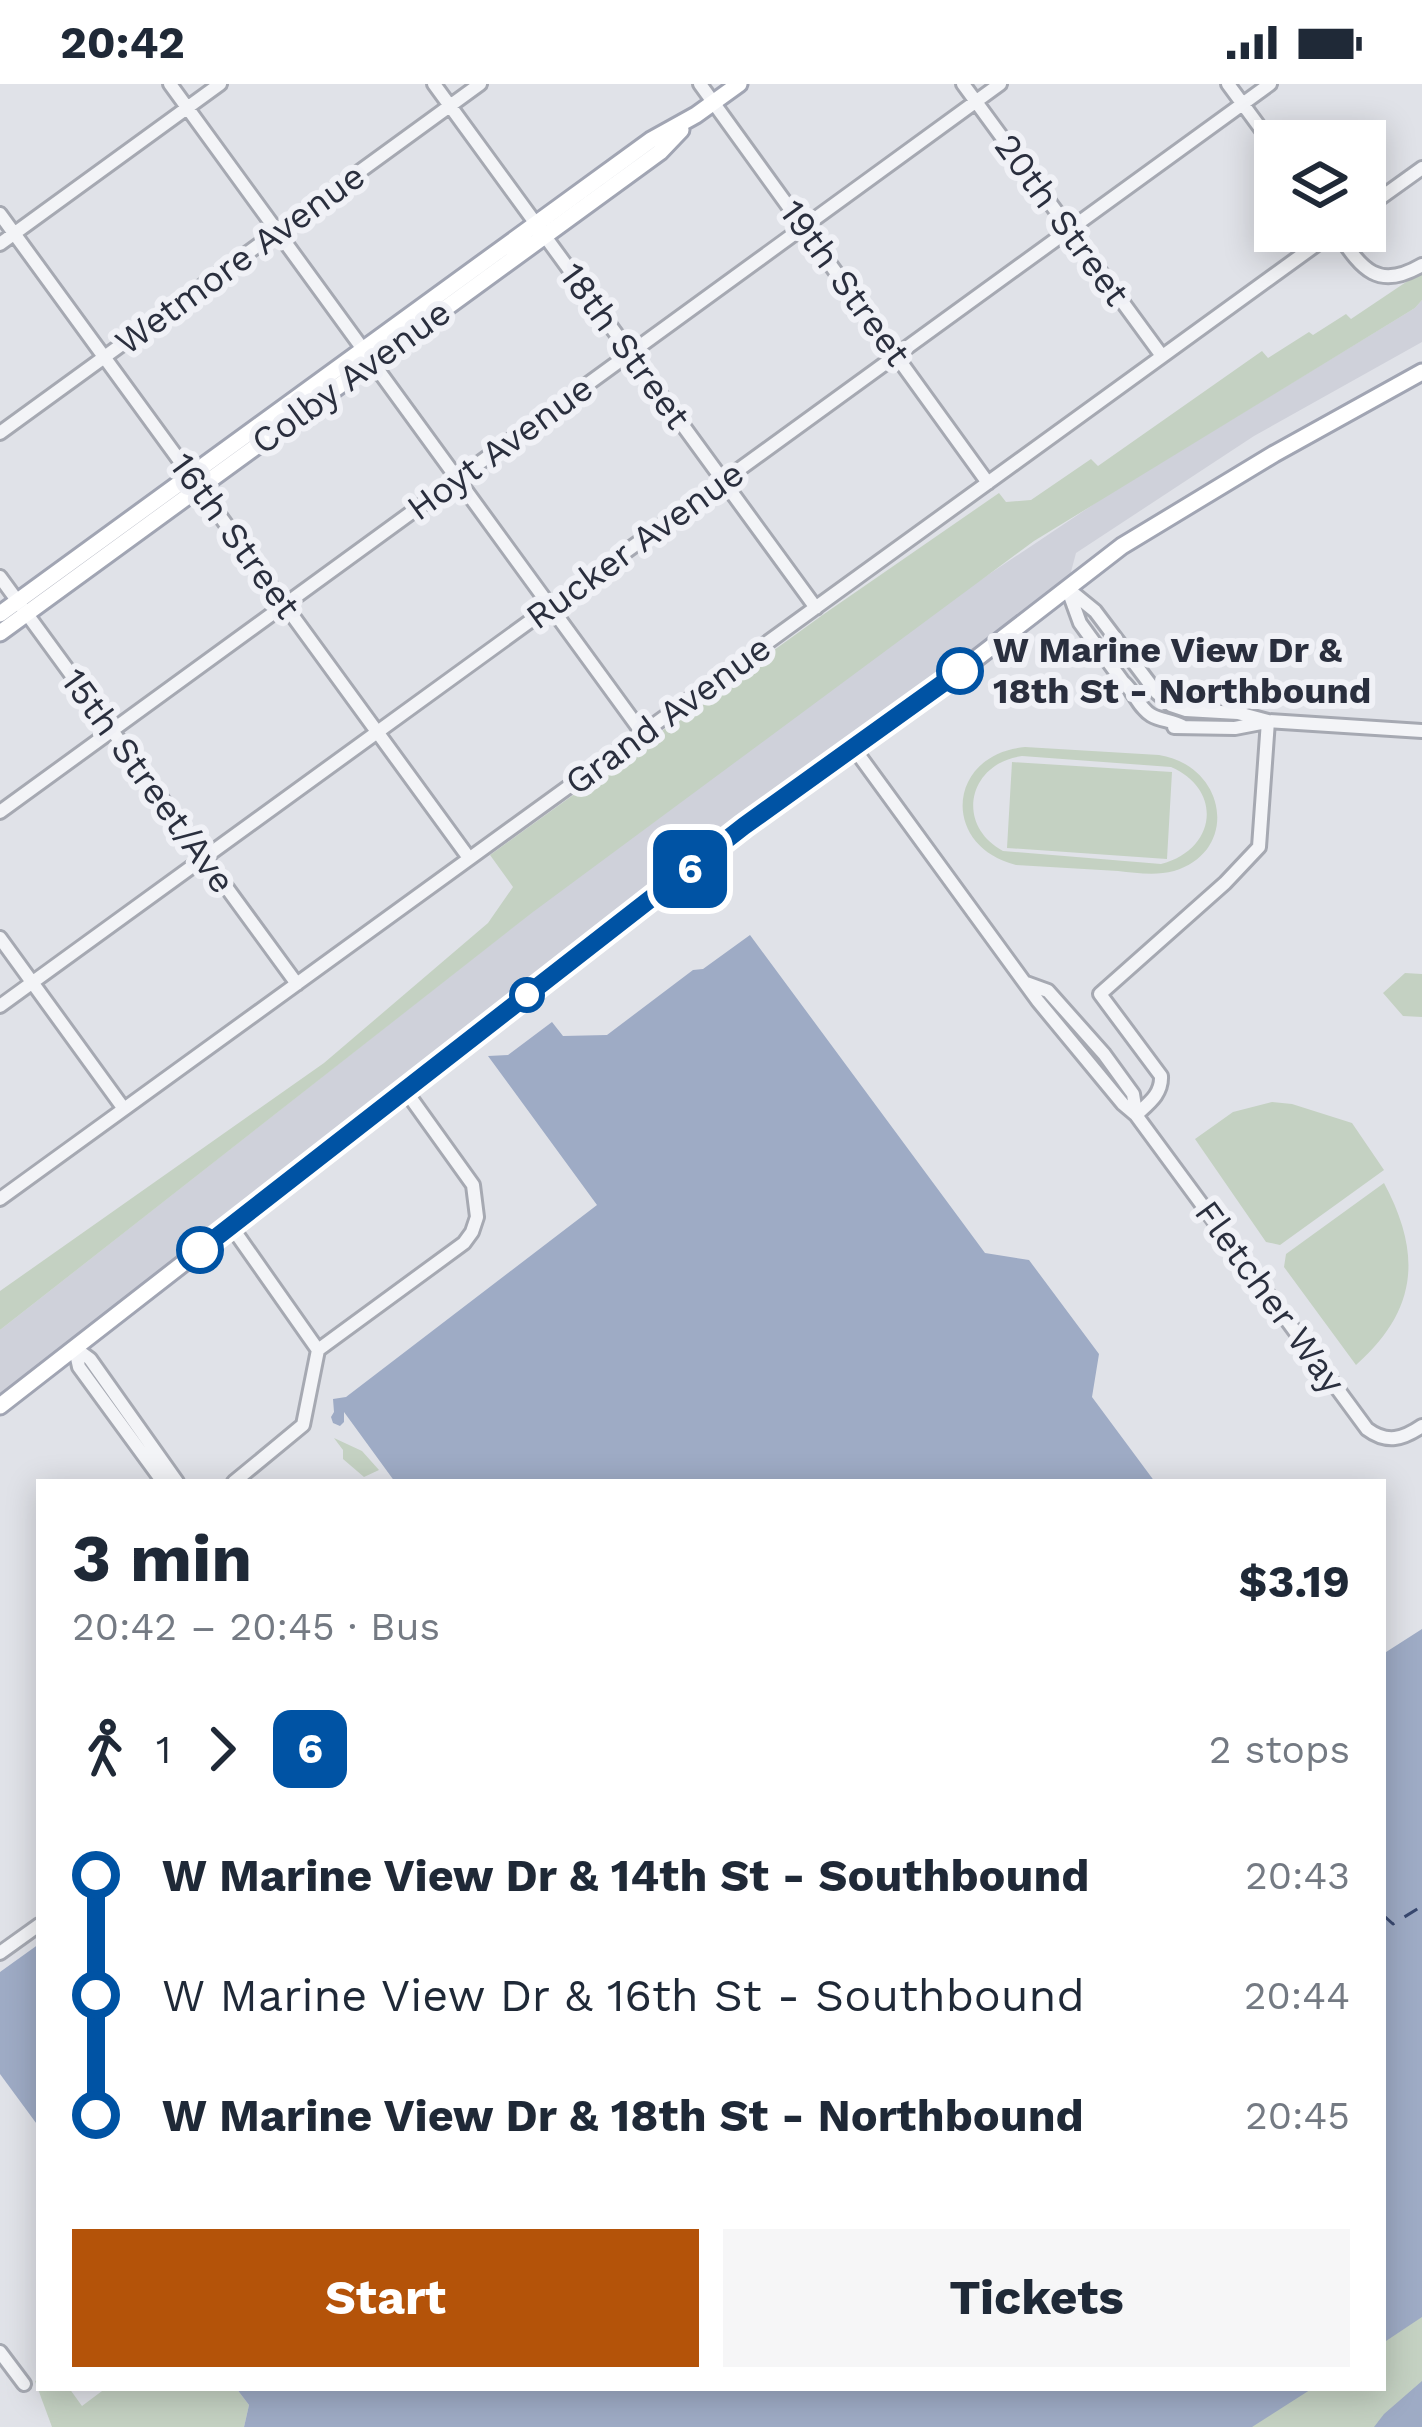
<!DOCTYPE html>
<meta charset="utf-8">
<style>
body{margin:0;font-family:"Work Sans",sans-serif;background:#f6f6f7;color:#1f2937;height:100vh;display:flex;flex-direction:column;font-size:45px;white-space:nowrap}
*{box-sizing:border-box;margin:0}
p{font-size:39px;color:#747a83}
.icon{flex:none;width:66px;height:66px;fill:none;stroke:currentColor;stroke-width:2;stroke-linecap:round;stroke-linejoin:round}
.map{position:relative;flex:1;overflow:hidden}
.details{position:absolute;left:36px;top:1395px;width:1350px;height:912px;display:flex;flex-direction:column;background:#fff;border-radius:0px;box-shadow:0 6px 30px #0003}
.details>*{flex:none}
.badge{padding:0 24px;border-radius:18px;font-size:42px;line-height:78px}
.fabs{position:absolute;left:1254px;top:36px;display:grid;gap:24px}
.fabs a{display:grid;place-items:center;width:132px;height:132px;border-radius:0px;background:#fff;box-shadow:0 6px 30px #0003;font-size:60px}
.map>.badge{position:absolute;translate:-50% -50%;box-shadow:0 0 0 6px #fff}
.legs{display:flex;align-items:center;gap:18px;height:132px;padding:0 36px;font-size:39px}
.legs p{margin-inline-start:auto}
.overview{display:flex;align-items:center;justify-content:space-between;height:204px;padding:0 36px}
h1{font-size:66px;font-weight:700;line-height:90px}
.action{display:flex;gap:24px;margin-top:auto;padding:24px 36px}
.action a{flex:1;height:138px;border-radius:0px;background:#b45309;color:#fff;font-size:48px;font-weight:700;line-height:138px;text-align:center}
.action a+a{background:#f6f6f7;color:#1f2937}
ul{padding:0 36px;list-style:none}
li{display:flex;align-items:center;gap:42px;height:120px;font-size:45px}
li i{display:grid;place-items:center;width:18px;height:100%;margin:0 15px;background:currentColor}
li i::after{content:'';width:30px;height:30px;margin:-15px;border:9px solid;border-radius:50%;background:#fff}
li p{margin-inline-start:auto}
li:first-child i{background:linear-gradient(#0000 50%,currentColor 0)}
li:last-child i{background:linear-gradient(currentColor 50%,#0000 0)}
.status{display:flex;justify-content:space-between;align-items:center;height:84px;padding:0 60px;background:#fff;direction:ltr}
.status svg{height:33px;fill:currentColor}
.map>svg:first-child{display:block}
</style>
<div class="status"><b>20:42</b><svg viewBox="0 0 49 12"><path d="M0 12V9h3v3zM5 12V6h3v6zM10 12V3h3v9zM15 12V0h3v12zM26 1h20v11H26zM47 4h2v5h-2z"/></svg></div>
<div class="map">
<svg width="1422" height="2343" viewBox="0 0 1422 2343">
<rect width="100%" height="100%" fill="#e0e2e8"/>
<path fill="#cfd1da" d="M1422,216V258L1254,352L1076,469L1068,499L0,1322V1246L807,612L1103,414L1415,224Z"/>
<path fill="#c4d1c2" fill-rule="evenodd" d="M1418,190H1422V216L1415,224L1034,457L533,828L0,1246V1207L324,979L488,839L513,803L490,771L824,530L999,409L1006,418L1031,416L1091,375L1098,382L1262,267L1268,274L1309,248L1313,251L1346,230L1351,235Z
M1025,663L1159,671C1227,682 1240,767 1174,787C1156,792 1136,789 1118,787C1084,785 1050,783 1016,781C940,762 947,670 1025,663ZM1022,672L1171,683C1224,706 1216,766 1161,780L1003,767C954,740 969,679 1022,672Z
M1012,678L1172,688L1167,775L1007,764Z
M1405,889L1422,890V933L1403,932L1383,909Z
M1272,1018L1292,1020L1352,1039L1384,1086L1280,1161L1266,1158L1195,1055L1233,1028Z
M1384,1099C1422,1170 1418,1226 1356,1281L1284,1183L1286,1170Z
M334,1354L362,1367L379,1386L364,1393L343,1375V1366Z
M1422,2108V2343H1068L1130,2304H1383V2137Z
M39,2295V2304H69L82,2322L106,2304H236L249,2321L244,2343H52L35,2297Z"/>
<path fill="#9eabc5" d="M750,851L985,1169L1029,1176L1099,1270L1092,1313L1155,1398H395L344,1328V1338L340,1342L333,1339L331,1333L334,1328L333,1315L346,1313L597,1121L488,972L508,971L552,938L563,952L607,951L693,886L703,885Z
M1422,1545V2233L1383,2259V1570Z
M39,1860V2043L0,1990V1888Z
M1422,2297V2343H1374L1384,2330Z
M236,2304H1313L1252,2343H244L249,2321Z"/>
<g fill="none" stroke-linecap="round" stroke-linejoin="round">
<path stroke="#38486f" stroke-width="3" stroke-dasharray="15 12" stroke-linecap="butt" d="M1383,1831L1393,1840L1422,1822"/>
<g stroke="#a6a9b2" stroke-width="18">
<path id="minor" d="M170,0L643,650
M434,0L816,524
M700,0L988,399
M963,0L1162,272
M1228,0L1275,64
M1365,125L1422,84
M0,130L469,774
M1336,147C1361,183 1376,208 1422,181
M0,160L220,0
M0,349L480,0
M0,493L297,900
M1068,505L1095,527L1156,608L1171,621L1186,626L1238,629L1268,637L1422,647
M1068,506L1080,539L1123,598C1134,607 1139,624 1151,631C1161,637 1172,636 1182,642
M1174,643L1235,644L1261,639
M853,663L1038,917L1123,1020L1136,1031L1367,1345C1387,1360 1403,1355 1422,1342
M0,728L1000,0
M0,854L124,1025
M1026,899L1048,907L1104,970L1133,1010L1136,1029
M0,922L1270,0
M1136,1031C1149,1019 1162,1010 1161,992L1100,910L1225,799L1259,763L1268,637
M0,1115L1335,147
M231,1142L318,1266
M75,1264L90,1275L177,1398
M75,1265L79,1283L163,1398
M234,1398L303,1341L318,1266L464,1159L472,1148L477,1133L473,1101L405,1006
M0,1869L39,1841
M0,2268L24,2300"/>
</g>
<g stroke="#a1a5b3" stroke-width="21">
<path id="major" d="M0,530L651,56L696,31L739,0
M0,549L660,68L681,46
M0,1322L744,743L946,598L1122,462L1274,370L1422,288"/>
</g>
<use href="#minor" stroke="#f3f4f7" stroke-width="12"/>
<use href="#major" stroke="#fff" stroke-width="15"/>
</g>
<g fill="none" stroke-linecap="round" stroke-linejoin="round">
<g stroke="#fff" stroke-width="27">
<path id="line-1" d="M200,1166L744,742L960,587"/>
</g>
<use href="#line-1" stroke="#0053a4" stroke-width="18"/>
</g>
<g fill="#fff" stroke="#0053a4" stroke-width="6">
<circle cx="960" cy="587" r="21"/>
<circle cx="527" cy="911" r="15"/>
<circle cx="200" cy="1166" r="21"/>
</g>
<g text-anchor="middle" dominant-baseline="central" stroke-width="12" stroke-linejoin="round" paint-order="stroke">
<g font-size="36" fill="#2a2f3e" stroke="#f0f1f6">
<text transform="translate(1062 136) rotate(54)">20th Street</text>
<text transform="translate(240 175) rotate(-36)">Wetmore Avenue</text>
<text transform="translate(845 199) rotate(54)">19th Street</text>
<text transform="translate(625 262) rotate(54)">18th Street</text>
<text transform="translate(351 293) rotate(-36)">Colby Avenue</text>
<text transform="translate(500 364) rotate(-36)">Hoyt Avenue</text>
<text transform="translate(235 452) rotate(54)">16th Street</text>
<text transform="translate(635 461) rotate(-36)">Rucker Avenue</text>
<text transform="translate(668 631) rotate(-36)">Grand Avenue</text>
<text transform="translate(148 697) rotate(54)">15th Street/Ave</text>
<text transform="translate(1270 1213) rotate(54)">Fletcher Way</text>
</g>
<g font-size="36" font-weight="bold" fill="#2a2f3e" stroke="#f0f1f6" text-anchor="start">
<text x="993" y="566">W Marine View Dr &amp;<tspan x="993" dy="41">18th St - Northbound</tspan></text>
</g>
</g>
</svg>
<div class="fabs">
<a><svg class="icon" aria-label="layers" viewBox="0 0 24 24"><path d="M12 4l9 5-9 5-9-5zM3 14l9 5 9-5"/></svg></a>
</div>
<b class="badge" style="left:690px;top:785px;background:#0053a4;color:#fff">6</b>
<section class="details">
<div class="overview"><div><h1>3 min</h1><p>20:42 – 20:45 · Bus</p></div><b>$3.19</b></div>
<div class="legs"><svg class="icon" aria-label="walk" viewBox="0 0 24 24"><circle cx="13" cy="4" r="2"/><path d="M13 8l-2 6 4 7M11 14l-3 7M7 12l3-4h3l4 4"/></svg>1<svg class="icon" aria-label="forward" viewBox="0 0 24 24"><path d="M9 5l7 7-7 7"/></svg><b class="badge" style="background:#0053a4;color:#fff">6</b><p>2 stops</p></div>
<ul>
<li><i style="color:#0053a4"></i><b>W Marine View Dr &amp; 14th St - Southbound</b><p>20:43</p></li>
<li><i style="color:#0053a4"></i><span>W Marine View Dr &amp; 16th St - Southbound</span><p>20:44</p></li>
<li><i style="color:#0053a4"></i><b>W Marine View Dr &amp; 18th St - Northbound</b><p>20:45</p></li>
</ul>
<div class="action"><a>Start</a><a>Tickets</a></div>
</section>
</div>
